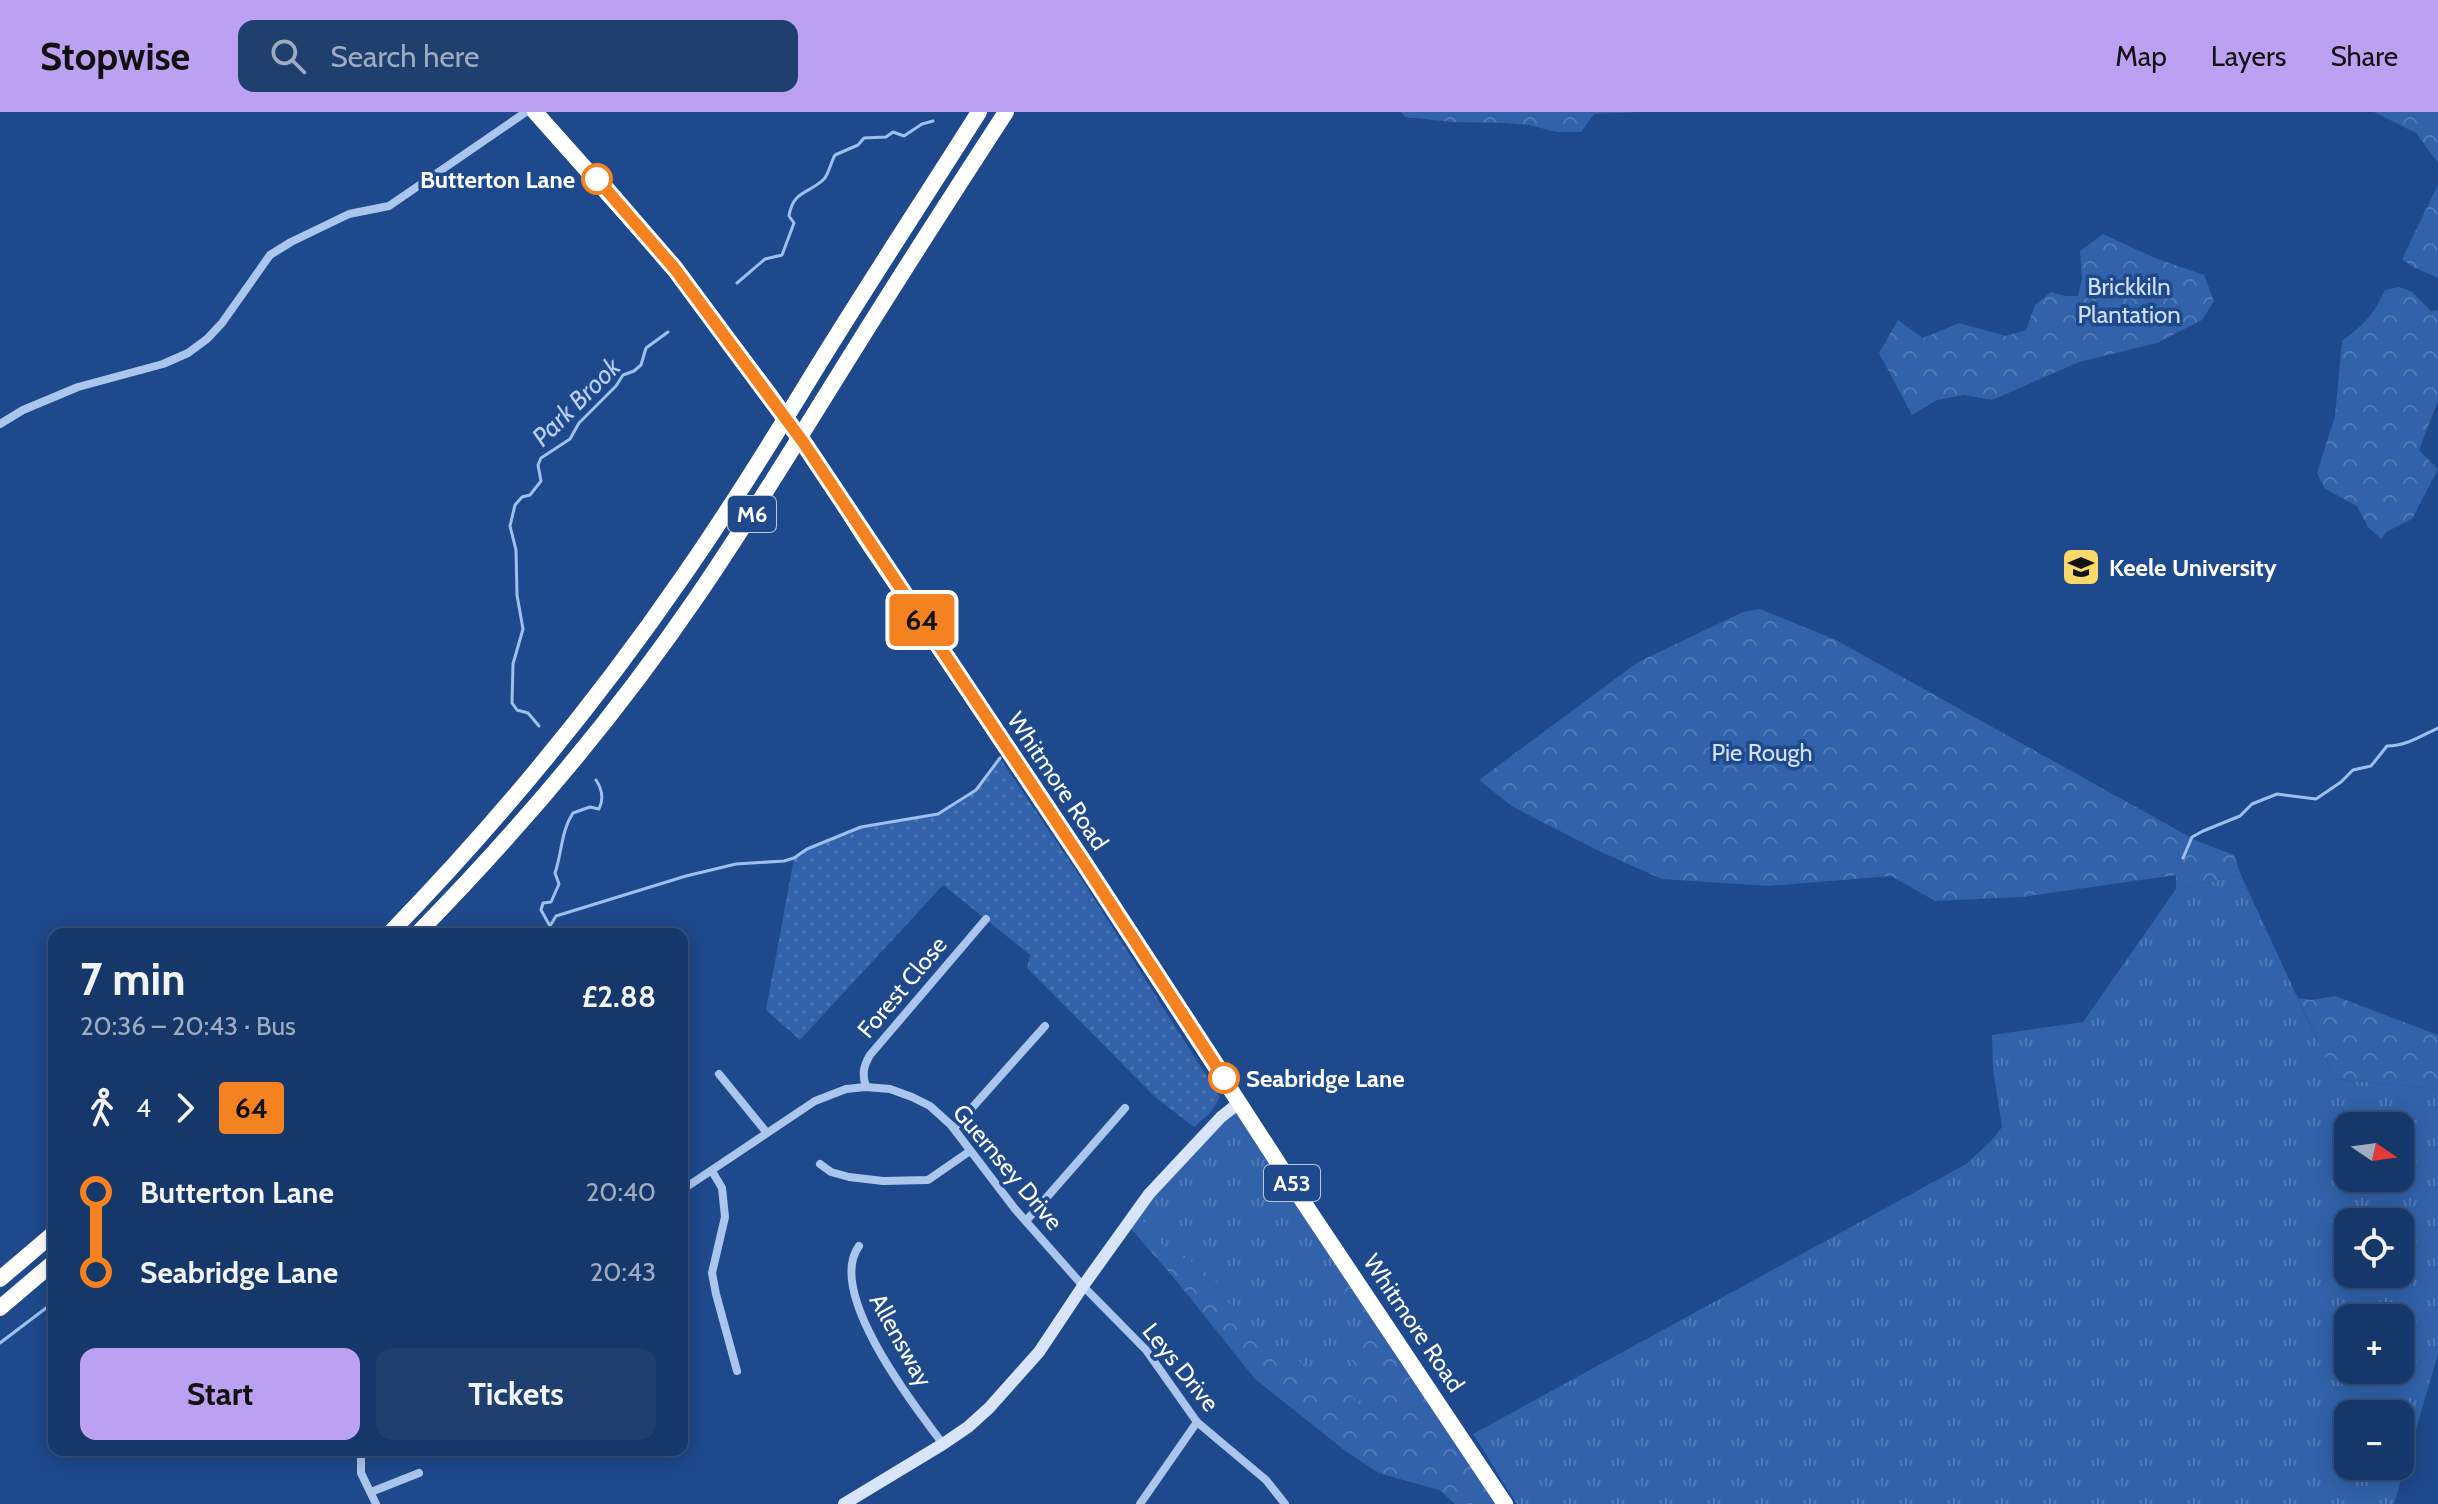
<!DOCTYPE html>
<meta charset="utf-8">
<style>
body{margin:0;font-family:Cabin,sans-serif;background:#1f3f6f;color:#f1f3f6;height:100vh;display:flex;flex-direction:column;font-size:30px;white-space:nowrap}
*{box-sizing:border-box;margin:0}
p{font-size:26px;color:#9eacc0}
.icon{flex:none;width:44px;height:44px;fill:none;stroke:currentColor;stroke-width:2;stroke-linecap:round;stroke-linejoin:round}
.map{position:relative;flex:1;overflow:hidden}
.side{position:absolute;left:48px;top:816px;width:640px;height:528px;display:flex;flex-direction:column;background:#163769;border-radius:16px;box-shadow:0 4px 20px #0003,0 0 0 2px #35517d}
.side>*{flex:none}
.badge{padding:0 16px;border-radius:6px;font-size:28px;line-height:52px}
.needle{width:52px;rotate:103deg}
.controls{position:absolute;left:2334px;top:1000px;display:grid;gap:16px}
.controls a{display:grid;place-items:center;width:80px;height:80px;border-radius:16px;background:#163769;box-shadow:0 4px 20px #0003,0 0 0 2px #35517d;font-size:40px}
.map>.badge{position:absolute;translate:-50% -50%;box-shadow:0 0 0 4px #fff}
.legs{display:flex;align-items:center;gap:12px;height:88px;padding:0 32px;font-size:26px}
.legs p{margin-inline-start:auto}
.overview{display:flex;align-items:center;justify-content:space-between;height:136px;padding:0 32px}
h1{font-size:44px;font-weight:700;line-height:60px}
.primary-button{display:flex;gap:16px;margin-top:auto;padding:16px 32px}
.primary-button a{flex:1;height:92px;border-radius:16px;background:#bca0f2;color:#111;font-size:32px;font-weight:700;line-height:92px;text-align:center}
.primary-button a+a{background:#1f3f6f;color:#f1f3f6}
ul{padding:0 32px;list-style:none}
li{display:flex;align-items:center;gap:28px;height:80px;font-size:30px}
li i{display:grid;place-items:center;width:12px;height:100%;margin:0 10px;background:currentColor}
li i::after{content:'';width:20px;height:20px;margin:-10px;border:6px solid;border-radius:50%;background:#163769}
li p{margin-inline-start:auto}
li:first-child i{background:linear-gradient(#0000 50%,currentColor 0)}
li:last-child i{background:linear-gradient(currentColor 50%,#0000 0)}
header{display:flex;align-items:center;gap:48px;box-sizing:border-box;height:112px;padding:0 40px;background:#bca0f2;color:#111}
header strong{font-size:38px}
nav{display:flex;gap:44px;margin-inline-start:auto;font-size:28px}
.search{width:560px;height:72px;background:#1f3f6f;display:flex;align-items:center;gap:20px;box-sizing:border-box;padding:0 28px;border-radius:16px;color:#9eacc0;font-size:30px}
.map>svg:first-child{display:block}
</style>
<header>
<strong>Stopwise</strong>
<div class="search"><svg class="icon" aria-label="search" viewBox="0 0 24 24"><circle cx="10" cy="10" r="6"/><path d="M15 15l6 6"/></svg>Search here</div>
<nav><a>Map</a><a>Layers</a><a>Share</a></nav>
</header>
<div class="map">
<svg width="2438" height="1392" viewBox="0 0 2438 1392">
<defs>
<pattern id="grass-tufts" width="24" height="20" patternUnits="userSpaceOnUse" patternTransform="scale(2)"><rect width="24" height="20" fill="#3162aa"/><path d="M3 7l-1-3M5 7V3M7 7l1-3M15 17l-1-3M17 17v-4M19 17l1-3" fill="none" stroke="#507ab7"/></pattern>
<pattern id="forest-crowns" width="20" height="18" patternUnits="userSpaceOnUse" patternTransform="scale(2)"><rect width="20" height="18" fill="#3162aa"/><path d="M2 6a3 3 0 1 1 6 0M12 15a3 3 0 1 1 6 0" fill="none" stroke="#507ab7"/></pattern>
<pattern id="park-dots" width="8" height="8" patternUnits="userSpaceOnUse" patternTransform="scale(2)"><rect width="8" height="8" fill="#3162aa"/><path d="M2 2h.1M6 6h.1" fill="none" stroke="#507ab7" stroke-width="1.8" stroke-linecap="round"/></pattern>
</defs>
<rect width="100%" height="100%" fill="#1e498c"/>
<path fill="url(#grass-tufts)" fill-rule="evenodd" d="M2241,763L2335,967L2438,977V1242L2394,1392H1517L1473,1322L1966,1052L1991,1029L2002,1015L1993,957L1992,923L2083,910L2176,777ZM2348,1014H2400V1066H2348ZM2348,1110H2400V1162H2348ZM2348,1206H2400V1258H2348ZM2348,1302H2400V1354H2348Z
M1240,990L1499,1381L1455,1392L1440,1378L1379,1361L1343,1337L1175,1167L1127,1112Z"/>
<path fill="url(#forest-crowns)" d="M1401,0H1640L1594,2L1581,20H1557L1529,13L1506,11L1452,10L1405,5Z
M2374,0H2438V51L2416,21Z
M2438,73V166L2411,154L2402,147Z
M2103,122L2155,146L2204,163L2214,189L2202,208L2157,231L2079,250L1992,288L1964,283L1937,288L1912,303L1879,241L1898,208L1923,226L1959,211L2006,224L2026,218L2035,193L2051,180L2066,184H2078L2082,166L2080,139Z
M2399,175L2412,180L2431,199L2438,198V289L2419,338L2438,357L2412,407L2386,420L2381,427L2368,415L2357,394L2325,377L2317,361L2335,304L2342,229C2366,211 2372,204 2385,178Z
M1760,497L1836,528L2197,729L2234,743L2241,763L2176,777V763L2022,785L1935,789L1891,764L1768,774L1662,767L1601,740L1513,695L1479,668L1638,550L1743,500Z
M2335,884L2438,923V977L2335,967L2298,886L2311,888Z
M1135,1102L1148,1110L1161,1132L1181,1141L1215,1168L1251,1227L1340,1269L1359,1293L1368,1295L1370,1288C1350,1255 1343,1248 1363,1212L1344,1182L1349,1167L1498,1392H1455L1440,1378L1379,1361L1343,1337L1255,1267L1175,1167L1127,1112Z"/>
<path fill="url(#park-dots)" d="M1000,646L1079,763L1220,985L1211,1000L1194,1015L1155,985L1027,856L1030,843L943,773L800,928L766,898L794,746L807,737L861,715L938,702L976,678Z"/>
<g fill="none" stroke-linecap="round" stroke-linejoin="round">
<path stroke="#9ec0ee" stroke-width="3" d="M737,171L765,147L782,143L794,111L789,104C793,78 809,82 824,67C829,61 831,50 835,43L858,33L864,26L886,25L893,20L904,24L922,12L933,9
M539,614L528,601L517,598L512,591L513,552L523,517L517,483L516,438L510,414L515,393L522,385L530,383L541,369L538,353L541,346L570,327L579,311L616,274L623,263L634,259L641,253L646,236L668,220
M2183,746L2192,725L2203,719L2240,704L2252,692L2277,682L2316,687L2341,670L2353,658L2371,654L2387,634C2406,634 2421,624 2438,616
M550,814L556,804L686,764L736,752L784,749L794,746L807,737L861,715L938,702L976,678L1000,646
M548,822L550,814L541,798L543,791L551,790L559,772L555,761C562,741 561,719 573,701L590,695L599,697C604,687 602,677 596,668
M0,1231L54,1190"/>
<path stroke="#abc6ec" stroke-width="8" d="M0,312L23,298L78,275L163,252L188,241L207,227L222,211L270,143L291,130L349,102L389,94L526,0
M719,962L767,1021
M866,975C862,962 863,955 870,943L986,807
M954,1016L1045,914
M820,1052L831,1060L849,1065L883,1069L928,1068L970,1039
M712,1059L722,1076L725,1105L712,1161L716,1182L737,1259
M682,1078L815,989L846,977L866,975L890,977L912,985L930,994L951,1013L1015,1097L1083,1174L1146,1238L1197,1310L1266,1368L1285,1392
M1026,1109L1125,996
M859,1134C825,1180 915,1295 943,1332
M361,1338V1361L376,1392
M371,1380L419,1361
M1140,1392L1197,1310"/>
<path stroke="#d7e4f9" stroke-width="12" d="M844,1392L943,1332L968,1315L989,1296L1039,1240L1083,1174L1149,1082L1221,1005L1240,990"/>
<path stroke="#fff" stroke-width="16" d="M535,0L675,157L770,283
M820,354L863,423L1082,748L1302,1088L1505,1392
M389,822C497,711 596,591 684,463C730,397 772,329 814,260C868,172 924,87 979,0
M417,822C519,718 614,606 696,486C753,403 805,316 859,230C907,153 956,77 1006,0
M0,1167L54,1121
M0,1196L54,1150"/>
<path stroke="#fff" stroke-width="16" d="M770,283L820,354"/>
</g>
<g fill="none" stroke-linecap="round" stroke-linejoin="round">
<g stroke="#fff" stroke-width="18">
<path id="line-1" d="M597,67L675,157L803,330L1082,748L1224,966"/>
</g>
<use href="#line-1" stroke="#f58220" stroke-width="12"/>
</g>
<defs>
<g id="university-square" transform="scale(2)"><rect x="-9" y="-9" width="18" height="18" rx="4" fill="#fbd86a" stroke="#1e498c"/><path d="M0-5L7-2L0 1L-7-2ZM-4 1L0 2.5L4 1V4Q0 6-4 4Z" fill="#111"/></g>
</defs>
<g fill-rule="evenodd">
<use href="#university-square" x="2081" y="455"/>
</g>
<g fill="#fff" stroke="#f58220" stroke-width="4">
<circle cx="597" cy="67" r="14"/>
<circle cx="1224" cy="966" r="14"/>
</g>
<g text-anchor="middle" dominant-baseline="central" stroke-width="7" stroke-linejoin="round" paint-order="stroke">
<g fill="#1e498c" stroke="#bcc8dc" stroke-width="2">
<rect x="728" y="384" width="48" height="36" rx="6"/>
<rect x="1264" y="1053" width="56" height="36" rx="6"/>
</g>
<g font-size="22" font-weight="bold" fill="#fff">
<text x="752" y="402">M6</text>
<text x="1292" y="1071">A53</text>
</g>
<g font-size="24" font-weight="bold" fill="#fff" stroke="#1e498c" text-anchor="end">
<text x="575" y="67">Butterton Lane</text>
<text x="1246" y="966" text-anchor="start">Seabridge Lane</text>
</g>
<g font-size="24" fill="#d0e1f9" stroke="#1e498c">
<text x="2129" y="174">Brickkiln<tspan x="2129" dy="28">Plantation</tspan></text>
<text x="1762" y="640">Pie Rough</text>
</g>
<g font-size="24" font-weight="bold" fill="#fff" stroke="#1e498c" text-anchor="start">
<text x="2109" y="455">Keele University</text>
</g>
<g font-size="24" fill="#fff" stroke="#1e498c">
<text transform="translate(1058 669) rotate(56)">Whitmore Road</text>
<text transform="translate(902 875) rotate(-50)">Forest Close</text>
<text transform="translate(1008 1055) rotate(50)">Guernsey Drive</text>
<text transform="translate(1414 1211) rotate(56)">Whitmore Road</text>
<text transform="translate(901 1228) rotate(61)">Allensway</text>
<text transform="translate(1181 1255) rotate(51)">Leys Drive</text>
</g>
<g font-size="26" font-style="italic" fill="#b7d0f3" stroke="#1e498c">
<text transform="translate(576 290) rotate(-45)">Park Brook</text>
</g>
</g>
</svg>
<div class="controls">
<a><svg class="needle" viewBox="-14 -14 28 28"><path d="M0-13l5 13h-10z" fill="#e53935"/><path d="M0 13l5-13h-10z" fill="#9eacc0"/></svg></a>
<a><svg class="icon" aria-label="locate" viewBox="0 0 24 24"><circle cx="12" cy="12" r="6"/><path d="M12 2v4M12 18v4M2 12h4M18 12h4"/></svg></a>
<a>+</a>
<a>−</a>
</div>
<b class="badge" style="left:922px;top:508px;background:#f58220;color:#111">64</b>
<section class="side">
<div class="overview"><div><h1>7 min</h1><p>20:36 – 20:43 · Bus</p></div><b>£2.88</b></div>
<div class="legs"><svg class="icon" aria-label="walk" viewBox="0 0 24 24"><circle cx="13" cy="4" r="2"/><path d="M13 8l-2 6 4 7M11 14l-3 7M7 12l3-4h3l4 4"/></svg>4<svg class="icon" aria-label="forward" viewBox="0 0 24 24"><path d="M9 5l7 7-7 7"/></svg><b class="badge" style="background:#f58220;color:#111">64</b></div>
<ul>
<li><i style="color:#f58220"></i><b>Butterton Lane</b><p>20:40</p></li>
<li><i style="color:#f58220"></i><b>Seabridge Lane</b><p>20:43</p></li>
</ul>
<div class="primary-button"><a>Start</a><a>Tickets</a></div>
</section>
</div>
